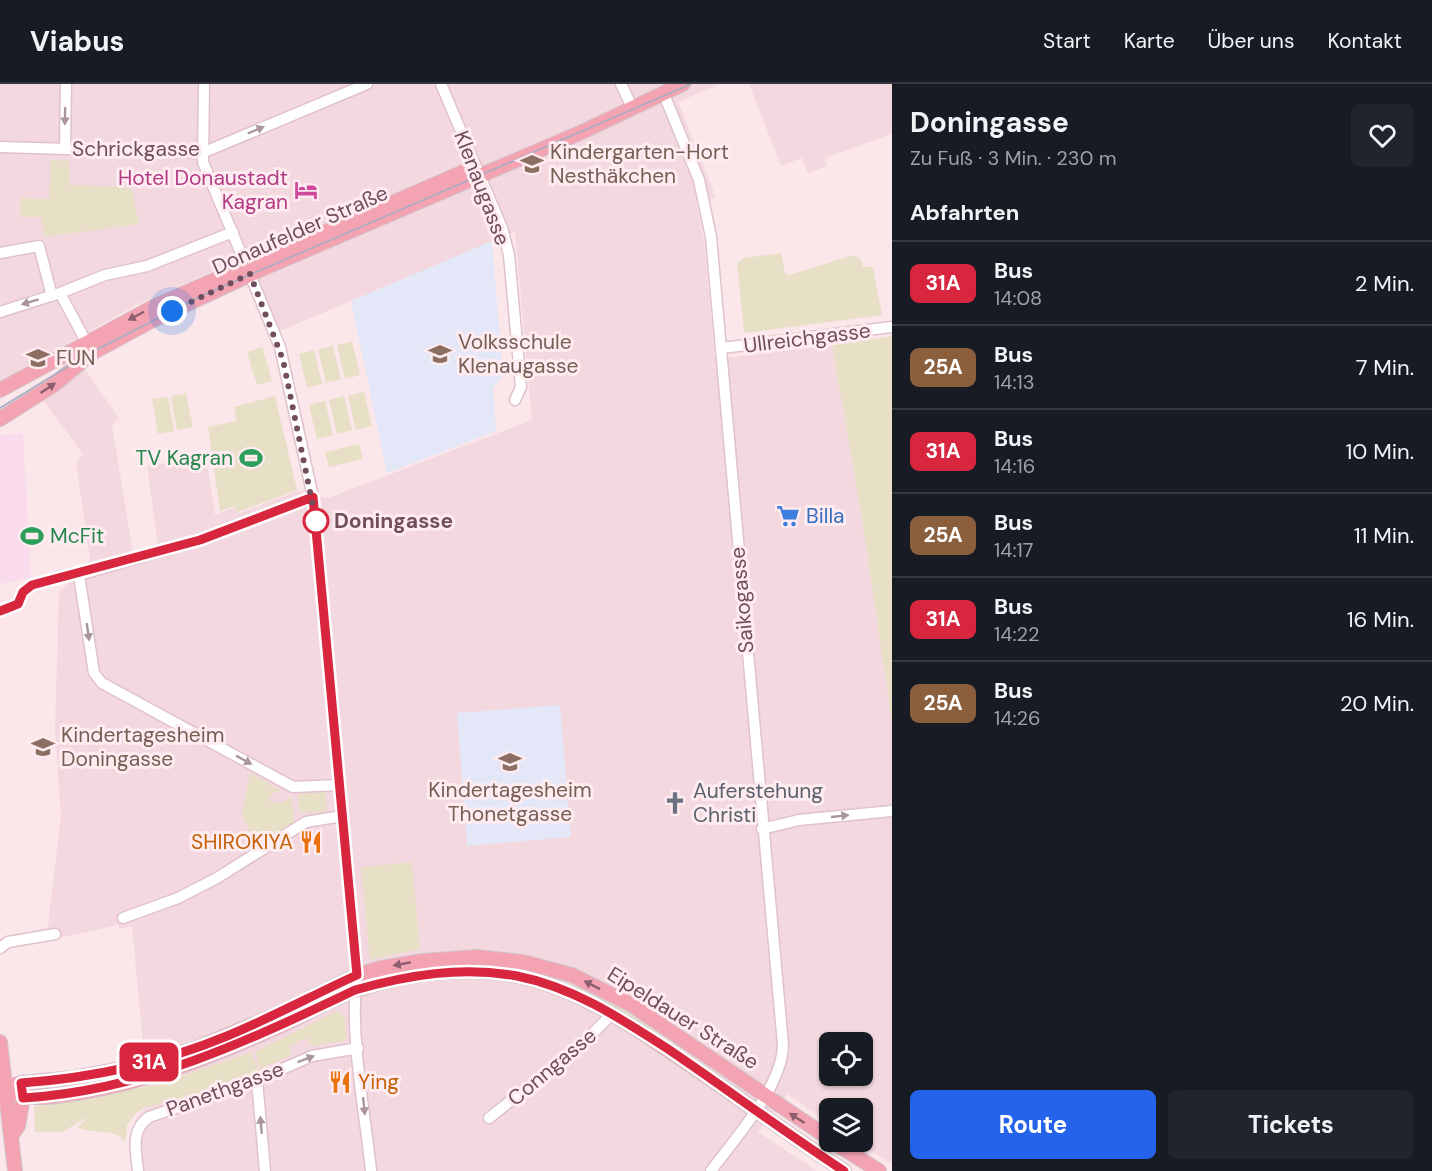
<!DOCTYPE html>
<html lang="de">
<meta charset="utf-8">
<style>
body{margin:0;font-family:"DM Sans",sans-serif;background:#20242c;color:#f1f3f6;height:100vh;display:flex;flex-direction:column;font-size:22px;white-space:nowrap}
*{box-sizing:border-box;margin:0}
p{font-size:20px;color:#9ea1a6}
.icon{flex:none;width:33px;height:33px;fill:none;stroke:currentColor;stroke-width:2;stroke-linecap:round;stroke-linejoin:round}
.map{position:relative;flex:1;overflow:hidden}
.panel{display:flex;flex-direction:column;background:#171b24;width:540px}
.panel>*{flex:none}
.badge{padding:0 12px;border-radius:9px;font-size:21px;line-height:39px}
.fabs{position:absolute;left:819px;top:948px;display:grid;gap:12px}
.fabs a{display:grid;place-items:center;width:54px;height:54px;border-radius:9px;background:#171b24;box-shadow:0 2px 4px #0004;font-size:30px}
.you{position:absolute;width:30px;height:30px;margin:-15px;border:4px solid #fff;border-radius:50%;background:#1a73e8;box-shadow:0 0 0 9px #1a73e833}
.map>.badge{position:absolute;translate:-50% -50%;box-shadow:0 0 0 3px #fff}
h2{padding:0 18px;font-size:22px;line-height:54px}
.round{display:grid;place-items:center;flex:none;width:63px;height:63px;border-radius:9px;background:#20242c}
.head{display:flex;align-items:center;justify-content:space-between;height:102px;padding:0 18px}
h1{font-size:28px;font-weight:700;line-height:45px}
.cta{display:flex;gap:12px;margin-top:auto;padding:12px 18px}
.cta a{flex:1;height:69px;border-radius:9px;background:#2563eb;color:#fff;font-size:24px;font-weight:700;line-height:69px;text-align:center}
.cta a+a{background:#20242c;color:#f1f3f6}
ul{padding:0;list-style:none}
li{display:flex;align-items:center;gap:18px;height:84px;padding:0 18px;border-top:2px solid #363941}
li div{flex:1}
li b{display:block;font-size:22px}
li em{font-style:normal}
li .badge{min-width:66px;font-weight:700;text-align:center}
header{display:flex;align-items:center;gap:36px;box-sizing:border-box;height:84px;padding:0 30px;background:#171b24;border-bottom:2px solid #363941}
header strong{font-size:28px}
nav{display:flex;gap:33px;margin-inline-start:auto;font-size:21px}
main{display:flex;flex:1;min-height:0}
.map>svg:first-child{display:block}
</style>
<header>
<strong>Viabus</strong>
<nav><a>Start</a><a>Karte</a><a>Über uns</a><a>Kontakt</a></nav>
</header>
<main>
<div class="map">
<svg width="892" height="1087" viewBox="0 0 892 1087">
<rect width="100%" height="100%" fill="#fbe6ea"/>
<path fill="#f4d8df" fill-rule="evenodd" d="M0,0H720L678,18L716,114L696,117L704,157L715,275L832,261L863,442L892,638V1080L857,1058H862V1024H830L829,1039L788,1010L758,1048L817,1087H137L133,1050L136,1035L146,1023L144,969L132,842L120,845L118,841L46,857L61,732L55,646L59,508L90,476L76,378L83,370L40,312L83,283L119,334L112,341L134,475L159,468L147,382L206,372L215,431L235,423L238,430L297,407L328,414L532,336L515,148L275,249L236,177L136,221L0,298ZM830,958H862V992H830Z
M749,0H892V50L825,74L827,82L808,89L802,74L781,82Z"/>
<path fill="#fadbeb" d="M23,349L31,494L0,500V351Z"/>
<path fill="#e3e7f7" d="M492,157L503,292L493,304L496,347L387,389L351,217Z
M560,621L571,753L467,762L457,629Z"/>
<path fill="#e7dfc6" d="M51,76L69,77V101L131,103L139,140L45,153L41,133H20V114L49,115Z
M781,169L785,189L789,191L854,171L862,177L863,183H873L882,231L744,249L737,179L745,174Z
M892,252V638L863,442L832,261Z
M352,257L360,291L345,295L337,261Z
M333,262L341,296L326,299L318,265Z
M262,263L272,297L257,301L247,268Z
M314,266L322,300L307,304L299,270Z
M364,308L372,342L356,346L348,312Z
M186,309L193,343L177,346L171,312Z
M275,312L297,406L238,428L235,422L220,427L208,343L237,337L234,323Z
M344,312L352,346L337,350L329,316Z
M168,313L174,347L158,350L152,315Z
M325,317L333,351L317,355L309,321Z
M359,360L363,375L329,383L325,368Z
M250,689L281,707L275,708L268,715C276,722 284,719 292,712L294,738L256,764L242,730Z
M325,708L327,727L300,729L298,710Z
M412,778L420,865L370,876L361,783Z
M447,879C551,880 626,916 707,980L602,915L558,897L529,889L378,893V891Z
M337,927L344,932L347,953L345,957L311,962L307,954L289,962L292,971L260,985L255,968Z
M251,968L259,988L189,1013L146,1023L136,1029L127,1041L126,1056L122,1057L121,1053C107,1045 92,1049 77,1044L88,1033L62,1048H35L34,1023L156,1001Z"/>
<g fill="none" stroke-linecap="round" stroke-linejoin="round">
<g stroke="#dfc2cc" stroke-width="13">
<path id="minor" d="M204,0L203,78L280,263L313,413L357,891C349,950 365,1027 371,1087
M441,0L502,144L509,171L521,303L515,316
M621,0L632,23
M663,8L699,96L711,153L783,961C782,1003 736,1053 711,1087
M0,63L202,69L367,0
M65,64L66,0
M0,169L39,162L52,212
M60,209L90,265
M0,228L60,209L105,191L147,182L233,148
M722,264L892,243
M313,413L200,456L79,491L94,589L102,599L293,703L339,701
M762,745L799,736L892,727
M123,834L178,814L217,794L306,738L342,732
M0,864L8,858L55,850
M257,996L265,1087
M489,1034L580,962L613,929
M138,1087C136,1067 130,1046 149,1033L257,996L312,972L358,964"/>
</g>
<g stroke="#d2c6cb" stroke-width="16">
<path id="major" d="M0,306L157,221L468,86
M0,335L55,300L92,269L151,237L262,185L582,48L683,0
M0,958L15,1087
M5,1005C31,1018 48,1013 76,1009C149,998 215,971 282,941C307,930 331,914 357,906C408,889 463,882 517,892C572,903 619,933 665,964C726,1004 783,1047 844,1087
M0,1006L21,999L73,994L136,982L194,965L276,931L357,891L381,884L423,877L477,873L523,878L572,891L630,920L830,1055
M11,1052L18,1042L23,1014
M833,1058L879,1087"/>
</g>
<use href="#minor" stroke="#fff" stroke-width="10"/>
<use href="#major" stroke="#f4a3b3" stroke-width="14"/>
<path stroke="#a5aec3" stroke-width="1.5" d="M0,324L90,269L201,212L691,0"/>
</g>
<defs><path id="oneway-solid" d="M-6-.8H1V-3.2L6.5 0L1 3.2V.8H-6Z" transform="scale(1.5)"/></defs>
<g fill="#aa949e">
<use href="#oneway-solid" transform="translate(65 32) rotate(91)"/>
<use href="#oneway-solid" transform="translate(256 46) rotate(-23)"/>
<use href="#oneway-solid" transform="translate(30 218) rotate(163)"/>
<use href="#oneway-solid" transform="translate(88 548) rotate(82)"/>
<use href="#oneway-solid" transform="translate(244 676) rotate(29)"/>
<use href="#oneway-solid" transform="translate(840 732) rotate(-6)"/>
<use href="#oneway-solid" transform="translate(306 975) rotate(-21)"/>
<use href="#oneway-solid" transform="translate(364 1022) rotate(84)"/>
<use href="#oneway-solid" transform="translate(261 1041) rotate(-95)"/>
</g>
<g fill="#8c5e6f">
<use href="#oneway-solid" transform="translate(136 232) rotate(152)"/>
<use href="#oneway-solid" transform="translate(48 304) rotate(-34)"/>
<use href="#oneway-solid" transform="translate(402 880) rotate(170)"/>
<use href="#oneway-solid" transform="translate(592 901) rotate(-153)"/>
<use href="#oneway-solid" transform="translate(797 1034) rotate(-147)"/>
</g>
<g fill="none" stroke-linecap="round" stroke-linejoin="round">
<g stroke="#fff" stroke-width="14">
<path id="line" d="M0,527L18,520L23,508L32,501L200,456L313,413L357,891C313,911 271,934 227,952C162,979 91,994 21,999L23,1014C143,1007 248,957 355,906C408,891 461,882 517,892C573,903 620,934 668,965C727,1005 784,1048 844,1087"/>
</g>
<use href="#line" stroke="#d7263d" stroke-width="9"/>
<path stroke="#724d5e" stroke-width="6" stroke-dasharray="0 10.8" d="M172,227L250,190L283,276L316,437"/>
</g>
<defs>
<g id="school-bare" transform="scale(1.8)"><path d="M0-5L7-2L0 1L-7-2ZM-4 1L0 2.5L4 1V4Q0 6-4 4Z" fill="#8d6e63" stroke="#feecf0" stroke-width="2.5" paint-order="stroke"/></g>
<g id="hotel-bare" transform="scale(1.8)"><path d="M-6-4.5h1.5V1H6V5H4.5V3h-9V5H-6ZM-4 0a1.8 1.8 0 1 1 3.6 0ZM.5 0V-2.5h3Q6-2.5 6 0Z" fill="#d1479c" stroke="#feecf0" stroke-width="2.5" paint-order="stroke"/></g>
<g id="university-bare" transform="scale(1.8)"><path d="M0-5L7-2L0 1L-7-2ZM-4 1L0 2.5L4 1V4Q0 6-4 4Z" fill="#8d6e63" stroke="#feecf0" stroke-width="2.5" paint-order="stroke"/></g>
<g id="stadium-bare" transform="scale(1.8)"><path d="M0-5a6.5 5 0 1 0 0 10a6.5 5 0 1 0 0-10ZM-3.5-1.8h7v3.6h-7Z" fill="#2e9e5b" stroke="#feecf0" stroke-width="2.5" paint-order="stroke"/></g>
<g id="supermarket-bare" transform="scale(1.8)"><path d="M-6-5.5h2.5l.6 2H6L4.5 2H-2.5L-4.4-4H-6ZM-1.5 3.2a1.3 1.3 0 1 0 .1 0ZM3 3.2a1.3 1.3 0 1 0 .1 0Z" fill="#3f7fe0" stroke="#feecf0" stroke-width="2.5" paint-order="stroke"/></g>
<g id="church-bare" transform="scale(1.8)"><path d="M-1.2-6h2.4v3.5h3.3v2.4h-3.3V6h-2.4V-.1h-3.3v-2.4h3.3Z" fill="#6b7280" stroke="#feecf0" stroke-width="2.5" paint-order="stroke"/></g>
<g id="restaurant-bare" transform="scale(1.8)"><path d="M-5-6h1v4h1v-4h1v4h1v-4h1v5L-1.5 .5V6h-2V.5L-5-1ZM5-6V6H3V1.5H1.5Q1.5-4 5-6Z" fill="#e8710a" stroke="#feecf0" stroke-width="2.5" paint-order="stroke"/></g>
</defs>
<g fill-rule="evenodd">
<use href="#school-bare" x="532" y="80"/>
<use href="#hotel-bare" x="306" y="106"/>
<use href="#school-bare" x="440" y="270"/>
<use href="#university-bare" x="38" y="274"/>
<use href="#stadium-bare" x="251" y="374"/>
<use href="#supermarket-bare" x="788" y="432"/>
<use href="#stadium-bare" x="32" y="452"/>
<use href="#school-bare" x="43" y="663"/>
<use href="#school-bare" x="510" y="678"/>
<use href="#church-bare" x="675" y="719"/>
<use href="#restaurant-bare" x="311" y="758"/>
<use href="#restaurant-bare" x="340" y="998"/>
</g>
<circle fill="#fff" stroke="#d7263d" stroke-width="3" cx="316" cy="437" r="12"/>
<g text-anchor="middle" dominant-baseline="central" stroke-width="6" stroke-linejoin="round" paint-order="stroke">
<g font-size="21" fill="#724d5e" stroke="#feecf0">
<text x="136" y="65">Schrickgasse</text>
<text transform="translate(482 104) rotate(69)">Klenaugasse</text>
<text transform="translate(300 146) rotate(-24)">Donaufelder Straße</text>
<text transform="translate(807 254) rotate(-7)">Ullreichgasse</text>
<text transform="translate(742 516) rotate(-95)">Saikogasse</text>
<text transform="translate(683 934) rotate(32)">Eipeldauer Straße</text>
<text transform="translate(552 983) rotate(-40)">Conngasse</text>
<text transform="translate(225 1005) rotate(-20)">Panethgasse</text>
</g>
<g font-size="21" fill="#785e54" stroke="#feecf0" text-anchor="start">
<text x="550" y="68">Kindergarten-Hort<tspan x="550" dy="24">Nesthäkchen</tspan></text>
<text x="458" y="258">Volksschule<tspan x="458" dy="24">Klenaugasse</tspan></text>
<text x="56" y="274">FUN</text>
<text x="61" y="651">Kindertagesheim<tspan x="61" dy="24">Doningasse</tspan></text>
<text x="510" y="706" text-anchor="middle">Kindertagesheim<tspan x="510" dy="24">Thonetgasse</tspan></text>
</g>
<g font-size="21" fill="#b23c85" stroke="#feecf0" text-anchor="end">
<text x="288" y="94">Hotel Donaustadt<tspan x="288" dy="24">Kagran</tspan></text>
</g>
<g font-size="21" fill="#27864d" stroke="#feecf0" text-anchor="end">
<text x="233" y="374">TV Kagran</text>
<text x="50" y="452" text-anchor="start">McFit</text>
</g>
<g font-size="21" fill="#366cbe" stroke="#feecf0" text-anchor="start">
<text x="806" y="432">Billa</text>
</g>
<g font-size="21" font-weight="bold" fill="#724d5e" stroke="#feecf0" text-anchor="start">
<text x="334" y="437">Doningasse</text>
</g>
<g font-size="21" fill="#5b616d" stroke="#feecf0" text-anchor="start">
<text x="693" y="707">Auferstehung<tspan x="693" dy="24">Christi</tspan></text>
</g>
<g font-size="21" fill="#c56008" stroke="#feecf0" text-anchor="end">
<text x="293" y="758">SHIROKIYA</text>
<text x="358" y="998" text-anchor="start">Ying</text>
</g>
</g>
</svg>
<div class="fabs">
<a><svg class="icon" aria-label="locate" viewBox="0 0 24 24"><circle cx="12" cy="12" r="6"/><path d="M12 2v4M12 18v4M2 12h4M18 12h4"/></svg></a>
<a><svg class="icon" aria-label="layers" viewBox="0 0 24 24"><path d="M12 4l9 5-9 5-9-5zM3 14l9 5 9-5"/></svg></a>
</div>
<div class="you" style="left:172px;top:227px"></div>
<b class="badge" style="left:149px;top:978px;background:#d7263d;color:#fff">31A</b>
</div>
<section class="panel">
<div class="head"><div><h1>Doningasse</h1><p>Zu Fuß · 3 Min. · 230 m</p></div><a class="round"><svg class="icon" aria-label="heart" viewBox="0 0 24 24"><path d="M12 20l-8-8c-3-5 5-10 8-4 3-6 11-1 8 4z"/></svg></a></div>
<h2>Abfahrten</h2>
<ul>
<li><span class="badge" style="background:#d7263d;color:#fff">31A</span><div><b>Bus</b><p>14:08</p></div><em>2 Min.</em></li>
<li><span class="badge" style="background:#8b5e3c;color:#fff">25A</span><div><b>Bus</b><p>14:13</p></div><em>7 Min.</em></li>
<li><span class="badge" style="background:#d7263d;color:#fff">31A</span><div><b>Bus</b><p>14:16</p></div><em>10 Min.</em></li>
<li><span class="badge" style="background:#8b5e3c;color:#fff">25A</span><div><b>Bus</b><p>14:17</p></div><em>11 Min.</em></li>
<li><span class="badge" style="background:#d7263d;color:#fff">31A</span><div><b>Bus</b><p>14:22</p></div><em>16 Min.</em></li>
<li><span class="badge" style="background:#8b5e3c;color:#fff">25A</span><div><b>Bus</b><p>14:26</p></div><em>20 Min.</em></li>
</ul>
<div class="cta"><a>Route</a><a>Tickets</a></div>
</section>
</main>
